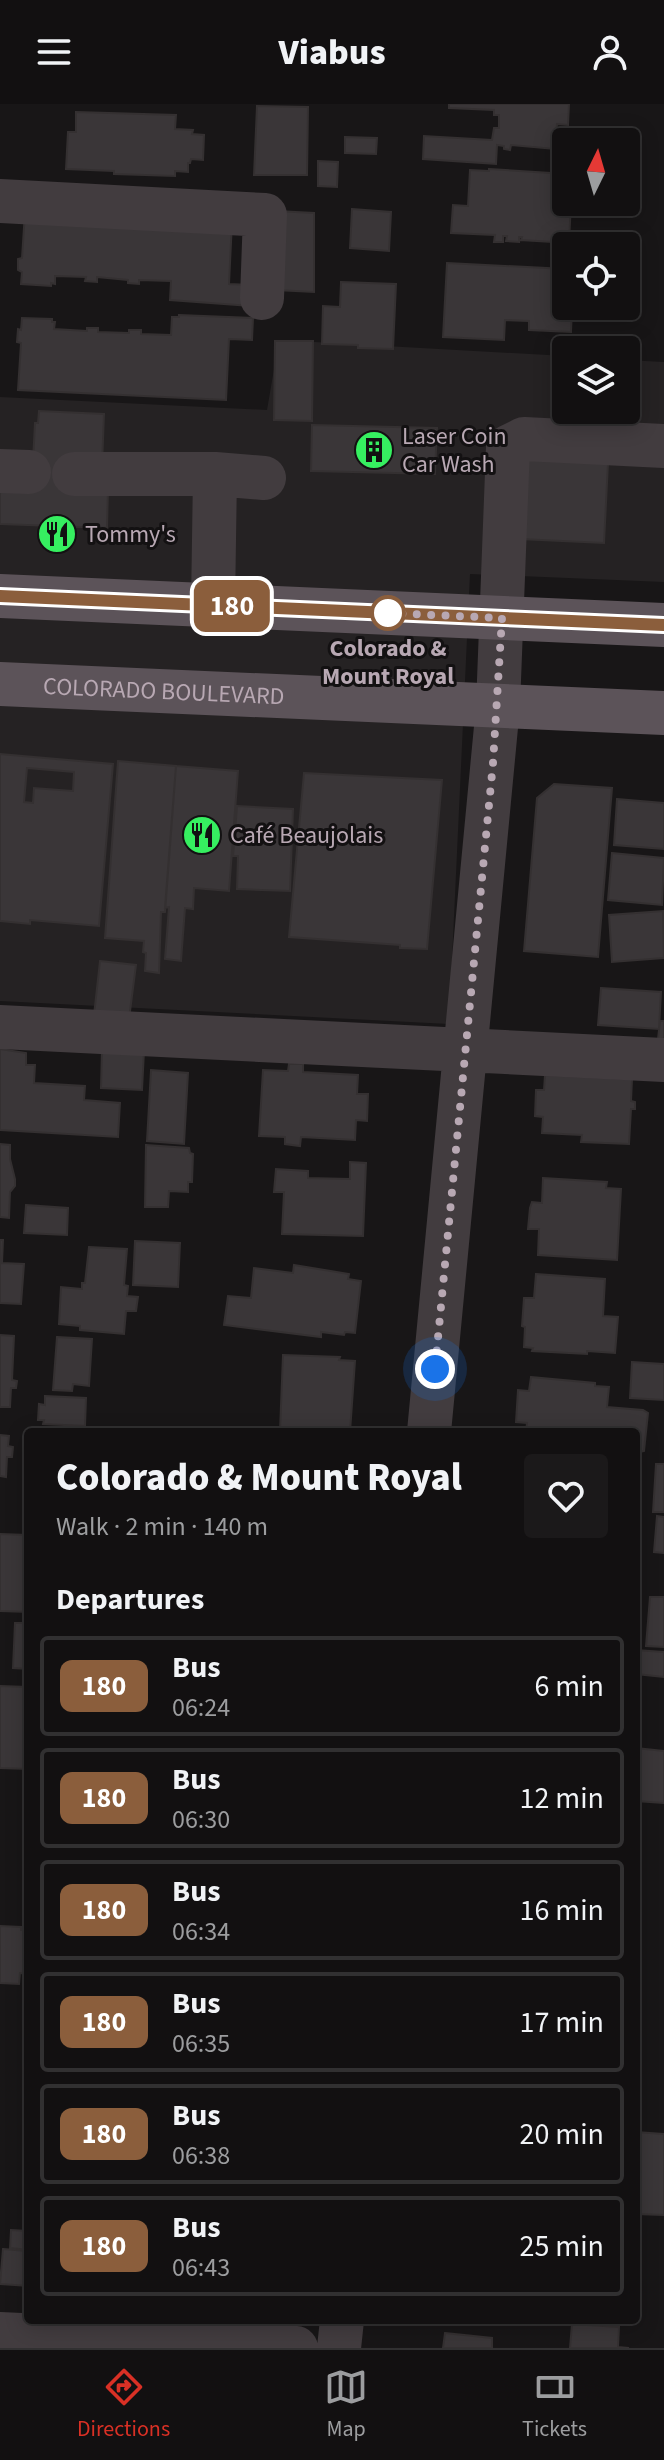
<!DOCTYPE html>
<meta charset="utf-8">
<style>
body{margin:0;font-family:"Source Sans 3",sans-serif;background:#1b191a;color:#f1f3f6;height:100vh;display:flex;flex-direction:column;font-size:30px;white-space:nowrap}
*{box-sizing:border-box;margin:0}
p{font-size:26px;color:#9c9d9f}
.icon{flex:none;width:44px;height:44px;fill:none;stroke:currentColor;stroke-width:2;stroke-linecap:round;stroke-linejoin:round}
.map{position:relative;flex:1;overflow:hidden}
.panel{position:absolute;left:24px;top:1324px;width:616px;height:896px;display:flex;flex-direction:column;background:#121011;border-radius:8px;box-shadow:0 4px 20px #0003,0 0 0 2px #313031}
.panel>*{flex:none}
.badge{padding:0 16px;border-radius:12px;font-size:28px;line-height:52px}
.needle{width:52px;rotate:5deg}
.buttons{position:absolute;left:552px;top:24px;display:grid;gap:16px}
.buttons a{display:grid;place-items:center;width:88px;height:88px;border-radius:8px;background:#121011;box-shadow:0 4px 20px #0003,0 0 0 2px #313031;font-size:40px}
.you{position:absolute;width:40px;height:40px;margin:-20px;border:6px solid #fff;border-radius:50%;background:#1a73e8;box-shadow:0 0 0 12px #1a73e833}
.map>.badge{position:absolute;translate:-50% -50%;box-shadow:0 0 0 4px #fff}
h2{padding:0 32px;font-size:30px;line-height:72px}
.round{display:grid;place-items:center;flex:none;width:84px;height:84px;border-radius:8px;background:#1b191a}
.overview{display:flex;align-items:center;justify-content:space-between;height:136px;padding:0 32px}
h1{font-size:38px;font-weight:800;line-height:60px}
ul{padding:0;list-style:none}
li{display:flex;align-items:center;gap:24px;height:100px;margin:0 16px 12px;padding:0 16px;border:4px solid #313031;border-radius:8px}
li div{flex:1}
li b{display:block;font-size:30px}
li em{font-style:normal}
li .badge{min-width:88px;font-weight:700;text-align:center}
header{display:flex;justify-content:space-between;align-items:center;height:104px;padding:0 32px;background:#121011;font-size:36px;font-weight:800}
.menu{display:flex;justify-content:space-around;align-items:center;height:112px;border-top:2px solid #313031;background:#121011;font-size:22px;color:#9c9d9f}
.menu a{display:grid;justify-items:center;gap:4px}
.menu .current{color:#d93025}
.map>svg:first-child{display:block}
</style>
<header><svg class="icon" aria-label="menu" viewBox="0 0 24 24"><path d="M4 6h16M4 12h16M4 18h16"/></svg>Viabus<svg class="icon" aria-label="person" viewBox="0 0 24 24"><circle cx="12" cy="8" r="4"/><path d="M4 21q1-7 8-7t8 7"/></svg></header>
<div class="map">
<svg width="664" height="2244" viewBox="0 0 664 2244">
<rect width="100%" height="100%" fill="#181617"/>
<path fill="#252223" d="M279,236L566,252V306H626V256L664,258V478L470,470L449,920L0,897V293L267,306Z"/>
<path fill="#3a3638" stroke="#343031" stroke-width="2" fill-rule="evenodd" d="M449,0H569L568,21L557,20L555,45L511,41L510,46L504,45V42L497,41L496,60L423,55L424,32L492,36L494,24H499V11H494V6L449,4Z
M257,2L308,3L307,71H254Z
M76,8L176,11L175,25L193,26L192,30L204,31L203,56L191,55L190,59H188V68L175,67V72L114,70V67L66,65L68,28H76Z
M345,33L377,34L376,50L345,49Z
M318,57L338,58L337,83L318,82Z
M489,65L566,70V98H571L569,139L521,136L522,133H519V138L506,137L507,132H503V138H494L495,131L451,129L453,101L468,102L470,66L489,67Z
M352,105L391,108L389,147L350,144Z
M277,107L314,109V188L276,186Z
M25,108L232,118L229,180L251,181L250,202L170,196L171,177L139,176V180L128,179V176L97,173V178L85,177L86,173L55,172V180L51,179V182L21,180L22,168L18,166V155L22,154Z
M447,159L566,165V202H580V204H572L571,228L529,226V217L505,216L504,236L443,233Z
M341,178L396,180L393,245L358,244V241L322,240L323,202L340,203Z
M179,211L253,214L252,236L229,235L226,296L18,286L21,239L17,238L18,225L21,226L22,214L52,215V218H55L54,225L87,227V224H98V228L129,229V226H141V230L171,231L172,213H179Z
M275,237H313L312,317L274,316Z
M39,307L104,310L102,362L108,385L107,424L0,420V377L33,357L35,319H38Z
M312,321L437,324L435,370L311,367Z
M525,354L608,359L604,439L520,435Z
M0,650L113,660L99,822L30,816V820L0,817ZM27,664L74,668L73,687L34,684L33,699L24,698Z
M118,657L176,662L165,808H161L159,869L145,867L146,849L143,848L144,837L105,834Z
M176,662L238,667L229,787L194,784L193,805L185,804L181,857L165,855L169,803L165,804Z
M304,669L442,676L427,845L400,844V841L289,833Z
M554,680L612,684L598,853L524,847L537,694Z
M617,695L664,699V745L614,741Z
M237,702L293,705L290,787L237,785L238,752H233Z
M612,749L664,754L662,801L608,796Z
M663,807L664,854L612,858L609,811Z
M100,857L136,861L129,915L94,911Z
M601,884L661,888L659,925L598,921Z
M660,917H664V936L658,935Z
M0,945L26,949V961H35L34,979L85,982L84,996L120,999L118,1033L0,1026Z
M102,945L144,947L142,986L101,984Z
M289,960H303V968L358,971L357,990H368L367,1017L356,1016L355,1036L301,1033L300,1042L285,1040V1033L259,1032L263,966L288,967Z
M151,966L188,969L184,1040L147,1037Z
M545,971L632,975L631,997L635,998V1005H631L629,1040L581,1038L582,1031L542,1029L543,1013L535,1012L536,986H544Z
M0,1040L10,1041V1055L15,1075V1082L10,1088L9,1114L0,1113Z
M146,1041L189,1044L190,1049L193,1050L192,1078H188V1088L169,1087L168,1103H145Z
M350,1058L366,1059L363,1132L282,1130L284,1088H274L276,1065L308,1067V1074L350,1075Z
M543,1074L607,1078L606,1084L621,1085L617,1156L538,1151L539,1125H528L530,1104L532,1098L542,1099Z
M26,1101L68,1104L67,1131L24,1129Z
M0,1136H3L2,1159L24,1160L21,1200L0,1199Z
M135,1137L180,1139L178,1183L133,1181Z
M89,1143L127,1145L124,1181L128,1182L127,1192L138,1193L136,1207H126L124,1230L80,1226V1222L59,1220L61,1183L82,1185V1179H85Z
M294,1161L349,1170L348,1175L361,1177L355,1229L345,1228L344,1231L321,1228V1233L224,1221L228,1192L251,1194L254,1164L293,1169Z
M536,1170L605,1175L603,1212L618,1213L615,1249L587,1247V1250L532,1247L533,1244L524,1243L525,1223L522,1222L524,1194H534Z
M0,1231L14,1232L12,1276L17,1277L16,1284H11L10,1303H0Z
M57,1233L92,1235L89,1282L73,1280L72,1287L53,1286Z
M283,1251L340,1253L339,1256L355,1257L350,1328L280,1327Z
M632,1258L664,1260V1296L630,1294Z
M531,1273L595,1279V1282L609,1283L607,1303L643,1306L648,1309L644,1347L636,1349V1328H526L527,1319L516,1318L518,1286L529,1287Z
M45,1292L86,1294L85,1322L43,1320L44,1316H38L39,1300L45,1301Z
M49,1324L84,1327V1328H49Z
M0,1331L9,1332L8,1342L13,1343L12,1353H7L6,1373L0,1372Z
M656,1360H664V1408H653Z
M657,1412L664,1413V1449L654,1448Z
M0,1430L28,1431V1508L0,1507Z
M650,1493H664V1543L646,1542Z
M15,1519H28V1565L13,1564Z
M636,1546L664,1548V1573L636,1570Z
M0,1582L28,1583V1665L0,1664Z
M636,1644L664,1647V1699L636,1697Z
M0,1822L21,1823V1826H28V1870L20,1869L19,1880L0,1879Z
M636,1929L641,1930L639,1966H636Z
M636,2028L664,2030V2111L636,2110Z
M11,2126L28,2127V2146L10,2144Z
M3,2145L28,2147V2182L0,2180Z
M572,2220L619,2223L618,2243L629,2244H570Z
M445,2229L492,2234V2244H443Z"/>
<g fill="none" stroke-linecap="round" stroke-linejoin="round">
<path stroke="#423c3f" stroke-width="44" d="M0,97L265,111L262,194
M0,367L29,368
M74,370H215
M213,501L215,370L264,374
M0,923L664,956
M429,1328L498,602L508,343L524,335L664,342
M0,2230L296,2244
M339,2244L342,2216"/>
<g stroke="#5c5359" stroke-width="44">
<path d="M0,492L664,521"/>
<path id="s1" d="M0,580L664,609"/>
</g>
</g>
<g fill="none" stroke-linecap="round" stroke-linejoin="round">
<g stroke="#fff" stroke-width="18">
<path id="line" d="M0,492L664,521"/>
</g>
<use href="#line" stroke="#8b5e3c" stroke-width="12"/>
<path stroke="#b8a8b3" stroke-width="8" stroke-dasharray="0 14.4" d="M388,509L502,514L493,659L435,1265"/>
</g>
<defs>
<g id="building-disc" transform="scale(2)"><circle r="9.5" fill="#36ef60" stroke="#131112"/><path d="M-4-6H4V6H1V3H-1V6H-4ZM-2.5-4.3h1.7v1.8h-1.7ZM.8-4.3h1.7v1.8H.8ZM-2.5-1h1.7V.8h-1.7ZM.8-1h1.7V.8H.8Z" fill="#111"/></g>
<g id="restaurant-disc" transform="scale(2)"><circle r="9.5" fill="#36ef60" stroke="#131112"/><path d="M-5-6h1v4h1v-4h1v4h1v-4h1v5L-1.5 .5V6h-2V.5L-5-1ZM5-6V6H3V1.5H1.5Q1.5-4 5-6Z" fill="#111"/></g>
</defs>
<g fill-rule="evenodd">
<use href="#building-disc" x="374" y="346"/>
<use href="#restaurant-disc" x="57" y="430"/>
<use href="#restaurant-disc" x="202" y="731"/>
</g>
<circle fill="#fff" stroke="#8b5e3c" stroke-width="4" cx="388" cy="509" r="16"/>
<g text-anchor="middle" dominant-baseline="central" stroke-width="6" stroke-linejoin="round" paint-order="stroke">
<g font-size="24" fill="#b8a8b3" stroke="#131112" text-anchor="start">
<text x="402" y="332">Laser Coin<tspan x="402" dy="28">Car Wash</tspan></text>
<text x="85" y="430">Tommy's</text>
<text x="230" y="731">Café Beaujolais</text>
</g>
<g font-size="24" font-weight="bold" fill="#b8a8b3" stroke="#131112">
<text x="388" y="544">Colorado &amp;<tspan x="388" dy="28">Mount Royal</tspan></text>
</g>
<g font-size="24" fill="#b8a8b3" stroke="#131112">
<text stroke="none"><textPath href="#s1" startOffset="164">COLORADO BOULEVARD</textPath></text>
</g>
</g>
</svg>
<div class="buttons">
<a><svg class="needle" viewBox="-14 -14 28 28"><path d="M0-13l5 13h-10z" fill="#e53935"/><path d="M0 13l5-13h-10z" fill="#9c9d9f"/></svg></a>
<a><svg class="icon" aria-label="locate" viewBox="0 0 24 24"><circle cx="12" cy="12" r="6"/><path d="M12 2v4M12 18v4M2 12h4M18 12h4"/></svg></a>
<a><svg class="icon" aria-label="layers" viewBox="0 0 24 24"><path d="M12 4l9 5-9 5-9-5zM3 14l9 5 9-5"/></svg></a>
</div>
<div class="you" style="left:435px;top:1265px"></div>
<b class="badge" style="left:232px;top:502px;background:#8b5e3c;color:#fff">180</b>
<section class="panel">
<div class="overview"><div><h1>Colorado &amp; Mount Royal</h1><p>Walk · 2 min · 140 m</p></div><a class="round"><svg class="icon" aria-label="heart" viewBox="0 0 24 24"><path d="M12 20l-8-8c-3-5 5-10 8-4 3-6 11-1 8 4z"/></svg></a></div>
<h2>Departures</h2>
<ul>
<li><span class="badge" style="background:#8b5e3c;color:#fff">180</span><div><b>Bus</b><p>06:24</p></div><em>6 min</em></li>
<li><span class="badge" style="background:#8b5e3c;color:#fff">180</span><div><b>Bus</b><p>06:30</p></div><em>12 min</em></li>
<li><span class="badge" style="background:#8b5e3c;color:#fff">180</span><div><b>Bus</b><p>06:34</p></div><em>16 min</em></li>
<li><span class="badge" style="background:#8b5e3c;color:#fff">180</span><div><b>Bus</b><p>06:35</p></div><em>17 min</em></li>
<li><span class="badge" style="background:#8b5e3c;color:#fff">180</span><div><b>Bus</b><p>06:38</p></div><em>20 min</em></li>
<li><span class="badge" style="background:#8b5e3c;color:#fff">180</span><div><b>Bus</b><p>06:43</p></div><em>25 min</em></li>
</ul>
</section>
</div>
<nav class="menu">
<a class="current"><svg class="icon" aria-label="directions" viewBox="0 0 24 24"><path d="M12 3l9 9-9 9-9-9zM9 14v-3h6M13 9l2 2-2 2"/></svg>Directions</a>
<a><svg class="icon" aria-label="map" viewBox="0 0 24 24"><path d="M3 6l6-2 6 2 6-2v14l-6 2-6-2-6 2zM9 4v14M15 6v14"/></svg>Map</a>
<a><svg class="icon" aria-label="tickets" viewBox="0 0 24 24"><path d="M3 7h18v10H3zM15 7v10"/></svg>Tickets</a>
</nav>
